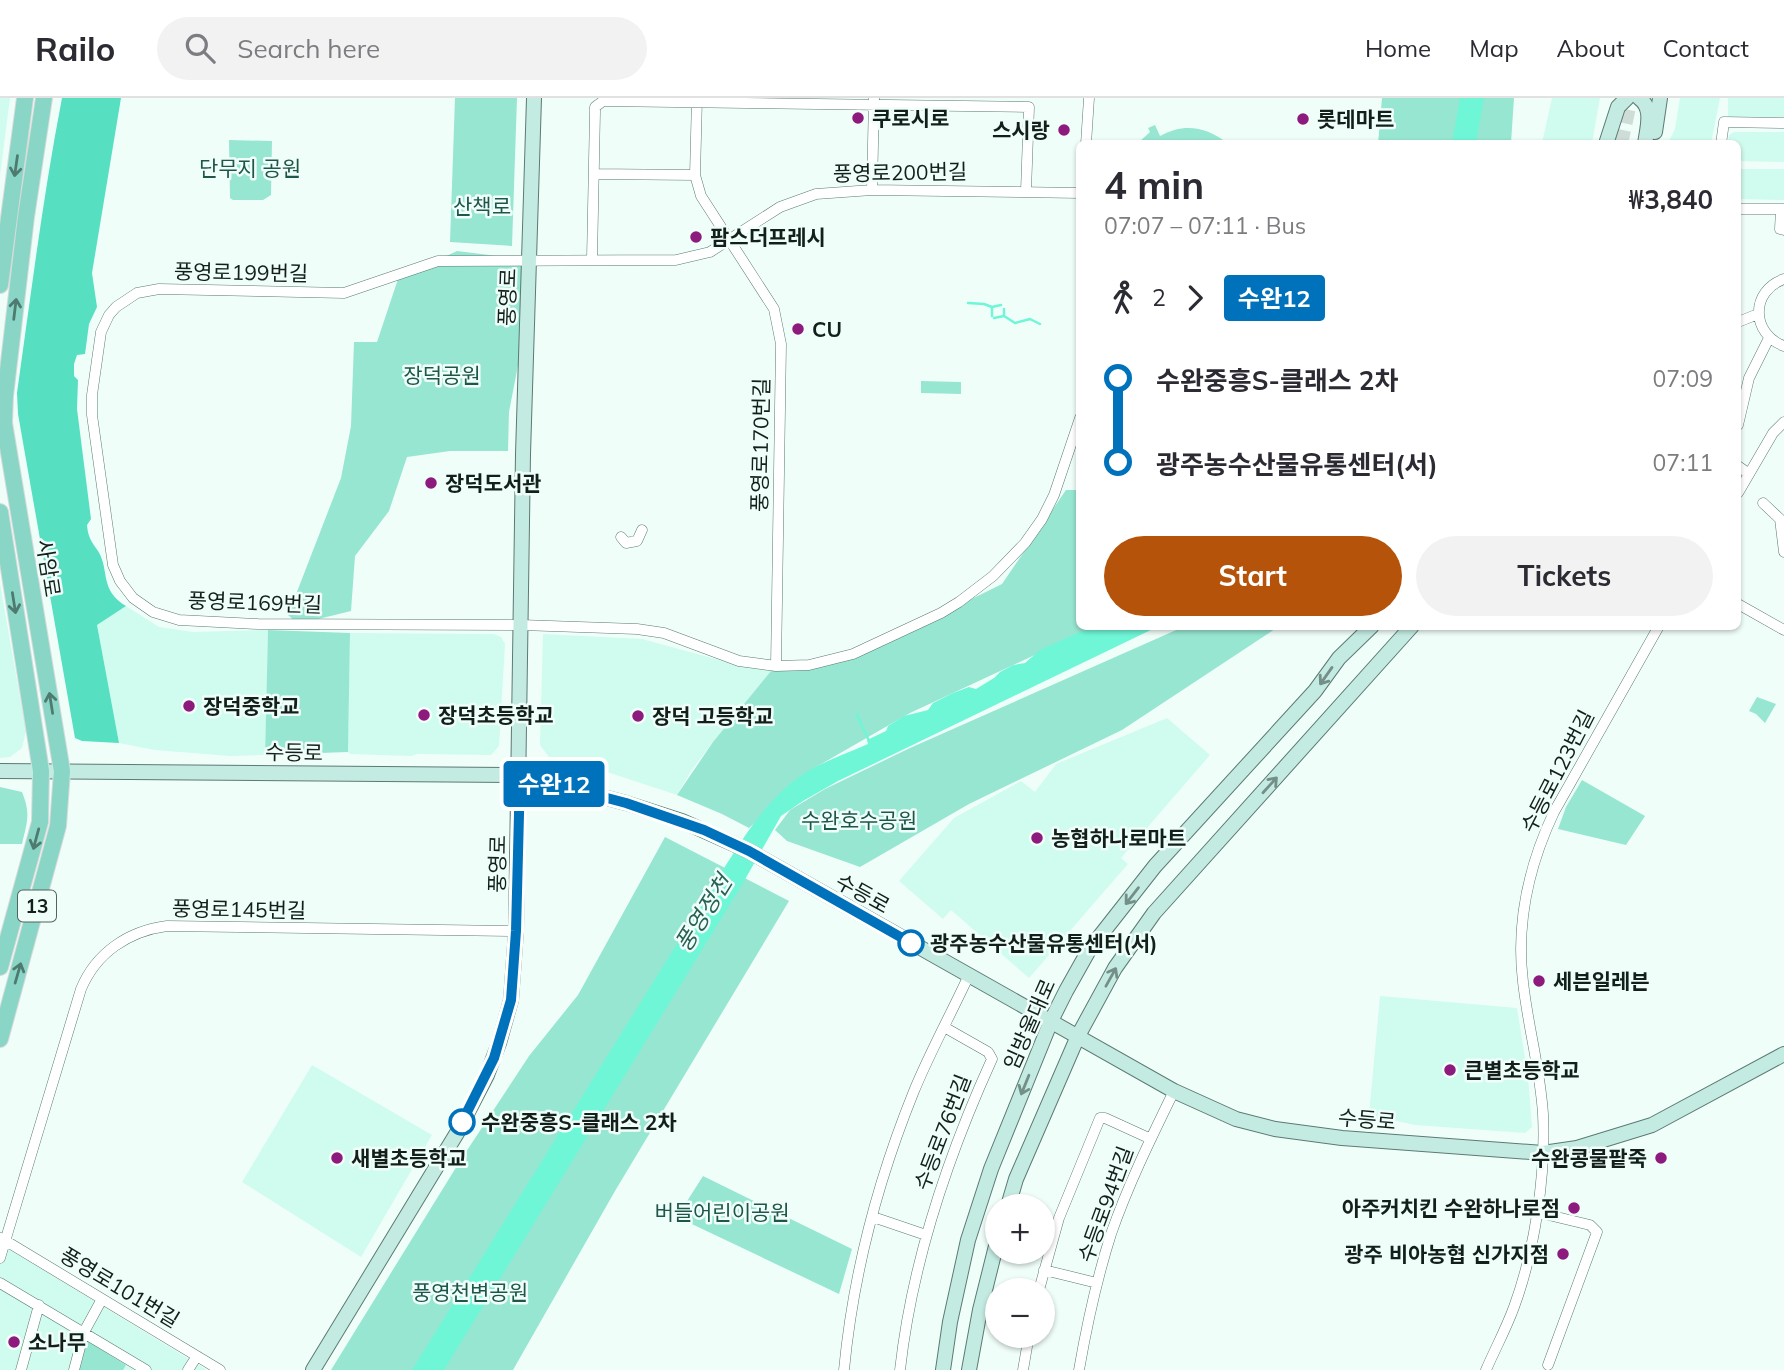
<!DOCTYPE html>
<meta charset="utf-8">
<style>
body{margin:0;font-family:Mulish,"Noto Sans KR",sans-serif;background:#f2f2f3;color:#2b2b33;height:100vh;display:flex;flex-direction:column;font-size:26px;white-space:nowrap}
*{box-sizing:border-box;margin:0}
p{font-size:23px;color:#7c7c81}
.icon{flex:none;width:38px;height:38px;fill:none;stroke:currentColor;stroke-width:2;stroke-linecap:round;stroke-linejoin:round}
.map{position:relative;flex:1;overflow:hidden}
.panel{position:absolute;left:1076px;top:42px;width:665px;height:490px;display:flex;flex-direction:column;background:#fff;border-radius:10px;box-shadow:0 2px 5px #0004}
.panel>*{flex:none}
.badge{padding:0 14px;border-radius:5px;font-size:24px;line-height:46px}
.tools{position:absolute;left:985px;top:1096px;display:grid;gap:14px}
.tools a{display:grid;place-items:center;width:70px;height:70px;border-radius:50%;background:#fff;box-shadow:0 2px 5px #0004;font-size:35px}
.map>.badge{position:absolute;translate:-50% -50%;box-shadow:0 0 0 4px #fff}
.legs{display:flex;align-items:center;gap:10px;height:77px;padding:0 28px;font-size:23px}
.legs p{margin-inline-start:auto}
.summary{display:flex;align-items:center;justify-content:space-between;height:119px;padding:0 28px}
h1{font-size:38px;font-weight:700;line-height:52px}
.cta{display:flex;gap:14px;margin-top:auto;padding:14px 28px}
.cta a{flex:1;height:80px;border-radius:42px;background:#b45309;color:#fff;font-size:28px;font-weight:700;line-height:80px;text-align:center}
.cta a+a{background:#f2f2f3;color:#2b2b33}
ul{padding:0 28px;list-style:none}
li{display:flex;align-items:center;gap:24px;height:84px;font-size:26px}
li i{display:grid;place-items:center;width:10px;height:100%;margin:0 9px;background:currentColor}
li i::after{content:'';width:18px;height:18px;margin:-9px;border:5px solid;border-radius:50%;background:#fff}
li p{margin-inline-start:auto}
li:first-child i{background:linear-gradient(#0000 50%,currentColor 0)}
li:last-child i{background:linear-gradient(currentColor 50%,#0000 0)}
header{display:flex;align-items:center;gap:42px;box-sizing:border-box;height:98px;padding:0 35px;background:#fff;border-bottom:2px solid #e1e1e2}
header strong{font-size:33px}
nav{display:flex;gap:38px;margin-inline-start:auto;font-size:24px}
.search{width:490px;height:63px;background:#f2f2f3;display:flex;align-items:center;gap:18px;box-sizing:border-box;padding:0 24px;border-radius:38px;color:#7c7c81;font-size:26px}
.map>svg:first-child{display:block}
</style>
<header>
<strong>Railo</strong>
<div class="search"><svg class="icon" aria-label="search" viewBox="0 0 24 24"><circle cx="10" cy="10" r="6"/><path d="M15 15l6 6"/></svg>Search here</div>
<nav><a>Home</a><a>Map</a><a>About</a><a>Contact</a></nav>
</header>
<div class="map">
<svg width="1784" height="1272" viewBox="0 0 1784 1272">
<rect width="100%" height="100%" fill="#f0fefa"/>
<path fill="#d0fbef" d="M0,0H10L0,77Z
M1552,0H1600L1592,45H1542Z
M1680,0H1720L1711,45H1668L1675,31Z
M1728,0H1784V19H1728Z
M1734,34H1784V64L1738,63V46L1728,45L1729,37Z
M1738,71H1784V102L1738,101Z
M0,486L26,633L22,650L10,659L0,660Z
M126,508L159,529L193,534L268,532L265,657L230,658L155,652L119,645L97,527Z
M350,535L494,536L501,539L505,546L499,648L491,657L417,656L411,658L350,656L348,654Z
M543,536L642,541L745,569L771,573L713,644L691,673L677,697L604,673L549,659L540,647Z
M1167,620L1210,657L1121,760L1128,766L1029,880L951,812L943,821L899,783L954,720L1021,683L1035,694L1056,666Z
M1380,898L1517,910L1528,978L1532,1029L1525,1035L1415,1027L1369,1017Z
M312,967L432,1037L361,1159L242,1084Z
M0,1147L4,1148L207,1272H0Z"/>
<path fill="#97e6d1" d="M455,0H517L512,148L450,144Z
M1382,0H1514L1511,45L1378,46Z
M1155,27L1160,38C1183,25 1206,28 1227,45H1138L1150,34L1148,30Z
M229,42L272,43L271,97L263,102H233L230,100Z
M457,153L529,162L523,241L509,314L508,353H450L407,359L389,413L355,458L351,513L298,526L288,517L341,380L351,328L354,244H377L398,181Z
M921,283L961,284V296L921,295Z
M1066,392H1080V528L1095,529L910,615L816,669L749,730L722,716L677,697L713,644L771,573L850,561L1002,486Z
M1183,529H1278L1122,632L969,706L860,769L787,743L775,732L790,712L825,691L910,650Z
M268,532L350,535L348,654L265,657Z
M1757,599L1776,606L1765,625L1756,616L1749,613Z
M1582,682L1645,718L1626,747L1558,731L1566,709Z
M0,689L22,694C31,716 27,724 22,746H0Z
M665,739L789,803L615,1093L513,1272H331L460,1063L529,958L578,897Z
M703,1078L852,1151L839,1196L677,1119Z
M86,1242L126,1267L123,1272H79Z"/>
<path fill="#56dfc1" d="M62,0H121L92,175L97,209L89,226L85,256L77,257L74,266V278L78,282L77,311L91,421L87,427C88,439 91,443 98,453C110,472 99,492 126,508L97,527L119,645L82,643L75,640L18,316L17,295C31,196 43,98 62,0Z"/>
<path fill="#6ff6d7" d="M1460,0H1484L1476,45H1452Z
M1091,529H1157L838,683L803,703L781,718L743,785L444,1272H412L726,767C749,731 771,696 808,673C827,662 848,655 868,646L867,642L886,633L888,628L904,618L928,612L933,605L953,595L969,589L976,591L994,580L1000,574L1013,567L1025,565L1040,552Z"/>
<g fill="none" stroke-linecap="round" stroke-linejoin="round">
<path stroke="#6ff6d7" stroke-width="2.5" d="M968,205L984,206L992,209L1001,207
M992,209V218
M1004,211V218L1015,225L1030,221L1040,226
M994,220L1004,218
M857,617L869,643"/>
<path stroke="#cfddd9" stroke-width="14" stroke-dasharray="14 7" stroke-linecap="butt" d="M1621,46L1631,0"/>
<g stroke="#5c7a72" stroke-width="11">
<path id="street" d="M697,0L695,77L701,98L774,211L781,246L776,568
M1086,46L1089,0
M1721,46L1724,24L1784,25
M594,76L695,77
M872,92L874,0
M1080,95L872,92L816,96L780,109L710,154L676,162L438,163L344,195L159,191L137,195L116,209L109,217L101,234L92,297V317L113,467L120,483L133,500L153,514L179,522L258,526L521,527L637,531L664,535L739,563L776,568L809,567L853,556L941,515L959,504L993,478L1025,445L1042,421L1054,397L1080,320
M1738,111H1784
M1781,111L1780,131L1784,132
M592,161L595,14V9L603,3L1029,9L1026,93
M1784,181C1750,193 1751,236 1784,248
M1738,224L1758,216
M1738,327L1749,280L1769,240
M1738,368L1749,376
M1738,395L1773,335L1784,324
M1763,405L1780,421L1784,454
M621,439L626,445L637,443L642,432
M1738,506L1784,532
M1536,1114L1590,1127L1597,1134L1548,1267
M873,1119L926,1137
M1,1140L220,1272
M0,1160L81,891C96,855 128,833 167,828L516,833
M1044,1172L1097,1185
M0,1185L146,1272
M1039,1192L1059,1120L1100,1020H1105L1151,1041
M21,1272L39,1207
M74,1272L84,1234L102,1201
M188,1272L197,1258
M844,1272C853,1177 878,1082 914,993C930,954 951,916 969,877
M900,1272C912,1164 947,1060 992,961L988,954L944,929
M1023,1272L1029,1237
M1079,1272C1087,1226 1097,1180 1111,1136C1128,1087 1151,1040 1174,993
M1486,1272C1495,1251 1506,1231 1514,1209C1535,1152 1546,1076 1543,1016C1540,970 1528,929 1523,884C1516,826 1529,767 1554,714L1659,528"/>
</g>
<g stroke="#5c7a72" stroke-width="16">
<path id="secondary" d="M1639,0C1654,10 1647,30 1645,46
M1655,34L1660,0
M1606,46L1618,9L1627,0
M0,673L520,677L626,705L682,723L749,753L1174,993L1236,1021L1275,1031L1342,1040L1543,1055L1577,1050L1652,1027L1784,956
M1008,1108L1016,1081L1078,938L1115,870L1154,815L1412,528
M313,1272L457,1035L487,977L499,945L511,902L516,833L523,356L534,0
M943,1272L950,1224L968,1142L991,1071L1051,923L1066,893L1089,852L1155,768L1315,593L1339,560L1372,528
M969,1272L980,1212L998,1140"/>
</g>
<g stroke="#d9dbdb" stroke-width="18">
<path id="primary" d="M0,187L25,0
M0,414L41,673L40,724L0,869
M0,941L58,728L62,673L4,325L5,298L26,119L44,0"/>
</g>
<use href="#street" stroke="#fff" stroke-width="10"/>
<use href="#secondary" stroke="#c4ebe2" stroke-width="14"/>
<use href="#primary" stroke="#8ad6c6" stroke-width="16"/>
</g>
<defs><path id="oneway-shaft" d="M-6 0H5M1.5-3L5.5 0L1.5 3" fill="none" stroke-width="1.6" stroke-linecap="round" stroke-linejoin="round" transform="scale(1.75)"/></defs>
<g stroke="#4e7a70">
<use href="#oneway-shaft" transform="translate(16 68) rotate(98)"/>
<use href="#oneway-shaft" transform="translate(15 211) rotate(-83)"/>
<use href="#oneway-shaft" transform="translate(14 505) rotate(81)"/>
<use href="#oneway-shaft" transform="translate(51 605) rotate(-99)"/>
<use href="#oneway-shaft" transform="translate(36 741) rotate(105)"/>
<use href="#oneway-shaft" transform="translate(18 875) rotate(-74)"/>
</g>
<g stroke="#748f88">
<use href="#oneway-shaft" transform="translate(1326 578) rotate(125)"/>
<use href="#oneway-shaft" transform="translate(1270 687) rotate(-48)"/>
<use href="#oneway-shaft" transform="translate(1132 798) rotate(128)"/>
<use href="#oneway-shaft" transform="translate(1111 879) rotate(-61)"/>
<use href="#oneway-shaft" transform="translate(1025 987) rotate(112)"/>
</g>
<g fill="none" stroke-linecap="round" stroke-linejoin="round">
<g stroke="#fff" stroke-width="16">
<path id="line-1" d="M462,1024L494,960L511,902L516,833L520,677L626,705L704,732L749,753L911,845"/>
</g>
<use href="#line-1" stroke="#0072bc" stroke-width="10"/>
</g>
<g fill="#8d1b7d" stroke="#f0fefa" stroke-width="2.5">
<circle cx="858" cy="20" r="7"/>
<circle cx="1303" cy="21" r="7"/>
<circle cx="1064" cy="32" r="7"/>
<circle cx="696" cy="139" r="7"/>
<circle cx="798" cy="231" r="7"/>
<circle cx="431" cy="385" r="7"/>
<circle cx="189" cy="608" r="7"/>
<circle cx="424" cy="617" r="7"/>
<circle cx="638" cy="618" r="7"/>
<circle cx="1037" cy="740" r="7"/>
<circle cx="1539" cy="883" r="7"/>
<circle cx="1450" cy="972" r="7"/>
<circle cx="337" cy="1060" r="7"/>
<circle cx="1661" cy="1060" r="7"/>
<circle cx="1574" cy="1110" r="7"/>
<circle cx="1563" cy="1156" r="7"/>
<circle cx="14" cy="1244" r="7"/>
</g>
<g fill="#fff" stroke="#0072bc" stroke-width="3.5">
<circle cx="911" cy="845" r="12"/>
<circle cx="462" cy="1024" r="12"/>
</g>
<g text-anchor="middle" dominant-baseline="central" stroke-width="5" stroke-linejoin="round" paint-order="stroke">
<rect fill="#f0fefa" stroke="#55625e" stroke-width="2" x="18" y="792.5" width="38" height="31" rx="5"/>
<g font-size="19" font-weight="bold" fill="#121f1b">
<text x="37" y="808">13</text>
</g>
<g font-size="21" font-weight="bold" fill="#121f1b" stroke="#f0fefa" text-anchor="start">
<text x="872" y="20">쿠로시로</text>
<text x="1317" y="21">롯데마트</text>
<text x="1050" y="32" text-anchor="end">스시랑</text>
<text x="710" y="139">팜스더프레시</text>
<text x="812" y="231">CU</text>
<text x="445" y="385">장덕도서관</text>
<text x="203" y="608">장덕중학교</text>
<text x="438" y="617">장덕초등학교</text>
<text x="652" y="618">장덕 고등학교</text>
<text x="1051" y="740">농협하나로마트</text>
<text x="1553" y="883">세븐일레븐</text>
<text x="1464" y="972">큰별초등학교</text>
<text x="351" y="1060">새별초등학교</text>
<text x="1647" y="1060" text-anchor="end">수완콩물팥죽</text>
<text x="1560" y="1110" text-anchor="end">아주커치킨 수완하나로점</text>
<text x="1549" y="1156" text-anchor="end">광주 비아농협 신가지점</text>
<text x="28" y="1244">소나무</text>
</g>
<g font-size="21" fill="#1e564a" stroke="#f0fefa">
<text x="250" y="70">단무지 공원</text>
<text x="482" y="108">산책로</text>
<text x="442" y="277">장덕공원</text>
<text x="859" y="722">수완호수공원</text>
<text x="722" y="1114">버들어린이공원</text>
<text x="470" y="1194">풍영천변공원</text>
</g>
<g font-size="21" fill="#121f1b" stroke="#f0fefa">
<text transform="translate(900 74) rotate(-1)">풍영로200번길</text>
<text transform="translate(241 174) rotate(1)">풍영로199번길</text>
<text transform="translate(507 199) rotate(-88)">풍영로</text>
<text transform="translate(760 347) rotate(-89)">풍영로170번길</text>
<text transform="translate(49 470) rotate(81)">사암로</text>
<text transform="translate(255 504) rotate(2)">풍영로169번길</text>
<text transform="translate(294 654) rotate(1)">수등로</text>
<text transform="translate(1557 673) rotate(-63)">수등로123번길</text>
<text transform="translate(497 766) rotate(-89)">풍영로</text>
<text transform="translate(863 795) rotate(29)">수등로</text>
<text transform="translate(239 811) rotate(1)">풍영로145번길</text>
<text transform="translate(1029 926) rotate(-66)">임방울대로</text>
<text transform="translate(1367 1021) rotate(5)">수등로</text>
<text transform="translate(942 1034) rotate(-69)">수등로76번길</text>
<text transform="translate(1105 1106) rotate(-70)">수등로94번길</text>
<text transform="translate(120 1189) rotate(31)">풍영로101번길</text>
</g>
<g font-size="21" font-weight="bold" fill="#121f1b" stroke="#f0fefa" text-anchor="start">
<text x="930" y="845">광주농수산물유통센터(서)</text>
<text x="481" y="1024">수완중흥S-클래스 2차</text>
</g>
<g font-size="23" font-style="italic" fill="#296053" stroke="#f0fefa">
<text transform="translate(703 815) rotate(-58)">풍영정천</text>
</g>
</g>
</svg>
<div class="tools">
<a>+</a>
<a>−</a>
</div>
<b class="badge" style="left:554px;top:686px;background:#0072bc;color:#fff">수완12</b>
<section class="panel">
<div class="summary"><div><h1>4 min</h1><p>07:07 – 07:11 · Bus</p></div><b>₩3,840</b></div>
<div class="legs"><svg class="icon" aria-label="walk" viewBox="0 0 24 24"><circle cx="13" cy="4" r="2"/><path d="M13 8l-2 6 4 7M11 14l-3 7M7 12l3-4h3l4 4"/></svg>2<svg class="icon" aria-label="forward" viewBox="0 0 24 24"><path d="M9 5l7 7-7 7"/></svg><b class="badge" style="background:#0072bc;color:#fff">수완12</b></div>
<ul>
<li><i style="color:#0072bc"></i><b>수완중흥S-클래스 2차</b><p>07:09</p></li>
<li><i style="color:#0072bc"></i><b>광주농수산물유통센터(서)</b><p>07:11</p></li>
</ul>
<div class="cta"><a>Start</a><a>Tickets</a></div>
</section>
</div>
